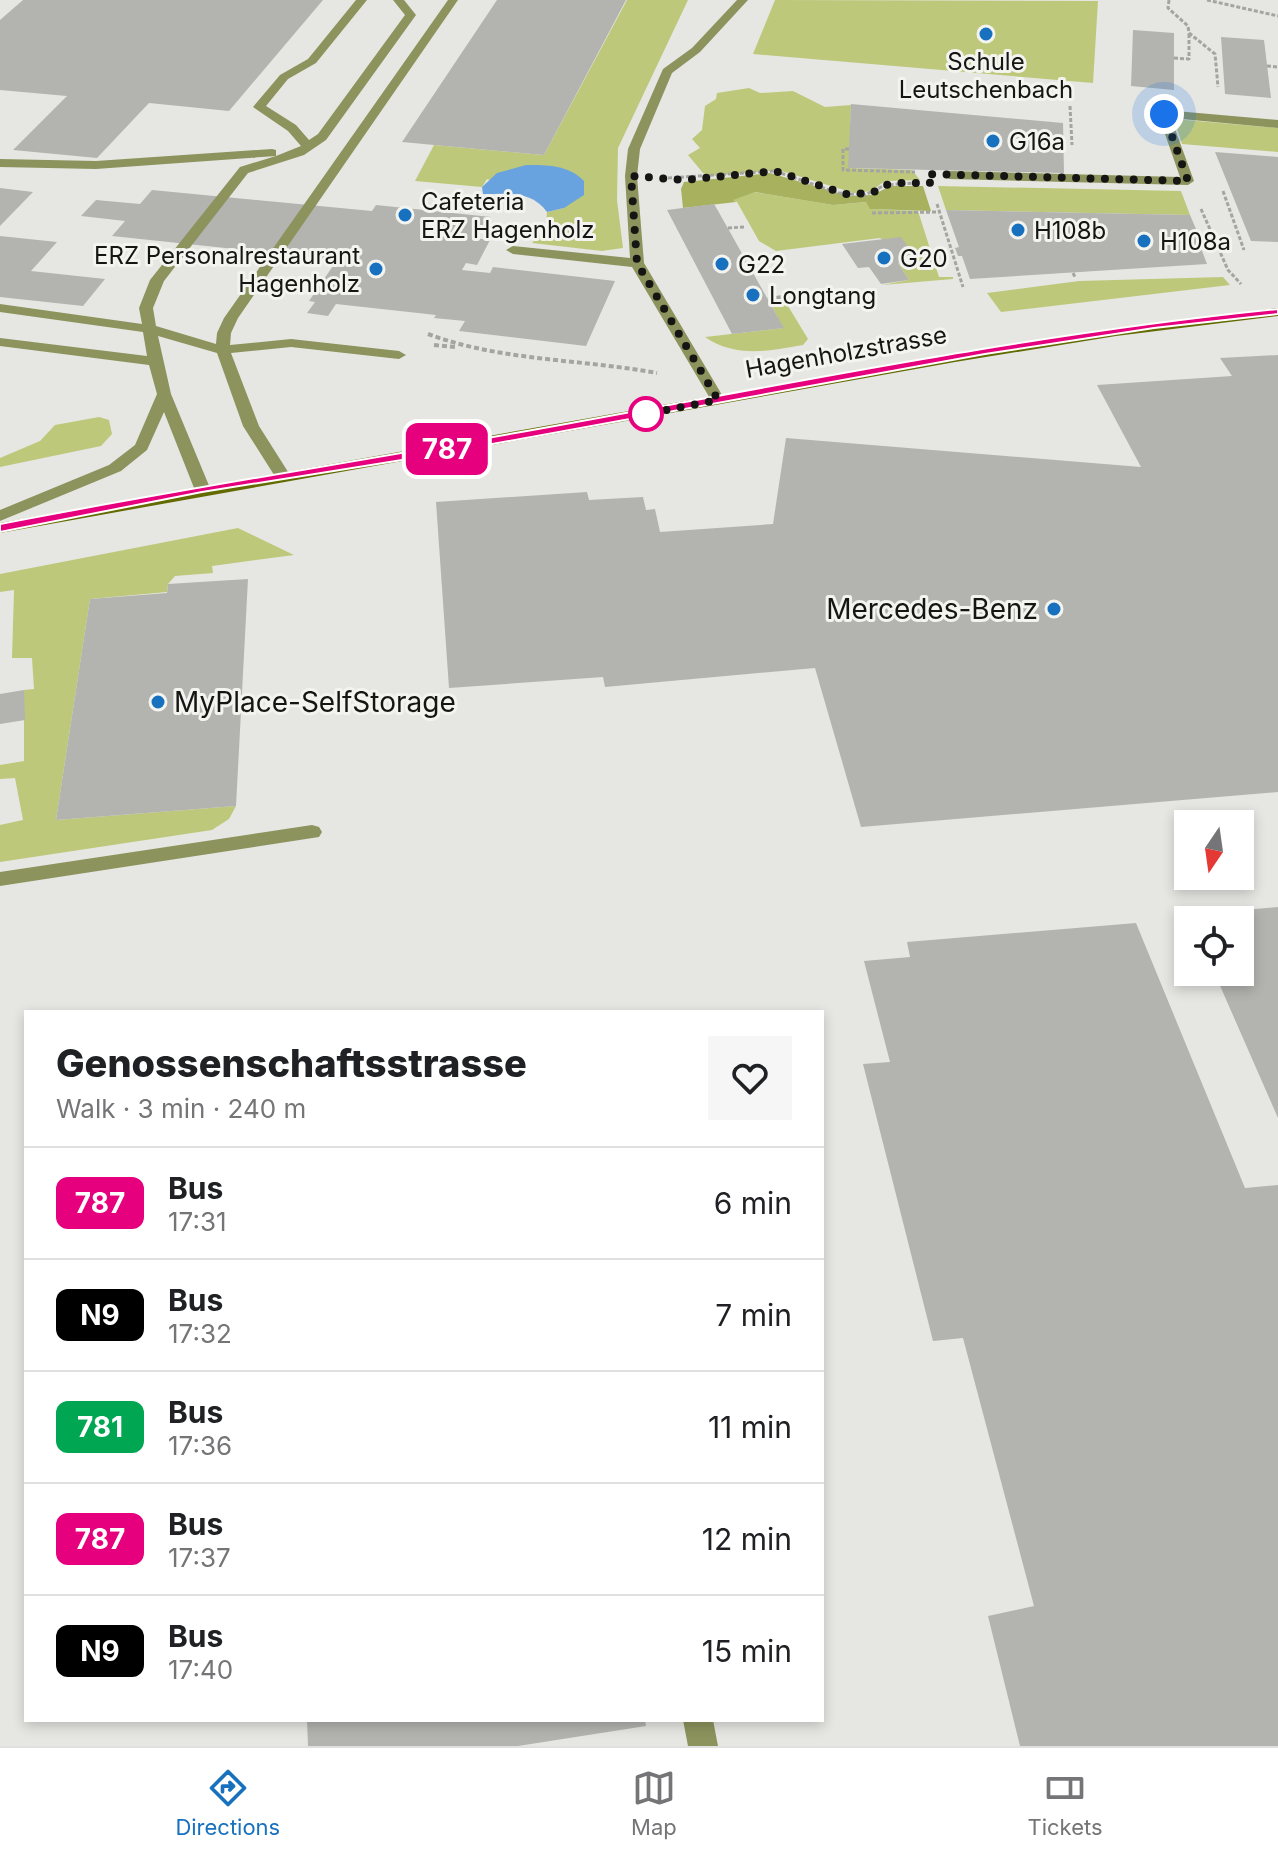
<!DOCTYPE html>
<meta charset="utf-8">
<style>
body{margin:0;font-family:Inter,sans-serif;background:#f6f6f6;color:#202124;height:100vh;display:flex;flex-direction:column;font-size:30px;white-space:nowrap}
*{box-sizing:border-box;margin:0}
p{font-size:26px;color:#757577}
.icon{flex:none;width:44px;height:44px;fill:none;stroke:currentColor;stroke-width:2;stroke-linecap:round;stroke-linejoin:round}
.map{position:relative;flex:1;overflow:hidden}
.sheet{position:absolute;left:24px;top:1010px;width:800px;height:712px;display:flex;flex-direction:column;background:#fff;border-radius:0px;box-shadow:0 4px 12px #0003}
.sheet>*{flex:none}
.badge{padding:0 16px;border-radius:12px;font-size:28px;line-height:52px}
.needle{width:52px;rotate:193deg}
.tools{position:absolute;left:1174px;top:810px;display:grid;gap:16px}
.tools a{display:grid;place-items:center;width:80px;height:80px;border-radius:0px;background:#fff;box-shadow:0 4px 12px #0003;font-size:40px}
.you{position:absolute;width:40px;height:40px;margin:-20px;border:6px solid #fff;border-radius:50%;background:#1a73e8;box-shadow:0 0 0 12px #1a73e833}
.map>.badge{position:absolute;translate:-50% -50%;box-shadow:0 0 0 4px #fff}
.round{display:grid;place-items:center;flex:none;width:84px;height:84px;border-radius:0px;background:#f6f6f6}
.head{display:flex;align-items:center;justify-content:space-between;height:136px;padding:0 32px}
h1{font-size:38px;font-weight:800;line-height:60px}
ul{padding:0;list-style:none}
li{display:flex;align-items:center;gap:24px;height:112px;padding:0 32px;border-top:2px solid #e0e0e0}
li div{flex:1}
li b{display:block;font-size:30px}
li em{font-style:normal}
li .badge{min-width:88px;font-weight:700;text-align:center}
.menu{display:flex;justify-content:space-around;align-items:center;height:112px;border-top:2px solid #e0e0e0;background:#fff;font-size:22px;color:#757577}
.menu a{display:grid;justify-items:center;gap:4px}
.menu .current{color:#1871be}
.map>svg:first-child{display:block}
</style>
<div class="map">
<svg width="1278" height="1746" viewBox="0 0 1278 1746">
<rect width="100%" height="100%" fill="#e6e7e2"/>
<path fill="#bec87a" d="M627,0H688L618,148L617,200L623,248L602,251L532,243L546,227L547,212L564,208L487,179L482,187L415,181L434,145L544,155Z
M775,0L1098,1L1093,83L753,54Z
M749,88L760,93L793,91L825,107L851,105L849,168L912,170L920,180L885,181L871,191L854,193L778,170L711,176L703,173L688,155L700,148L692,139L702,130L705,106L716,99L717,93Z
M1174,119L1278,128V152L1182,144Z
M938,186L1181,191L1190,215L946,210Z
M754,192L833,205L867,202L871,209L918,211L939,277H953V279L882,285L909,280L898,263L917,260L880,238L776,251L759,241L737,202L731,200Z
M1223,277L1230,285L1001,312L987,293L1079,281Z
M785,301L808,339L803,345C770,351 735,358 705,337L783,328L770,302Z
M99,417L109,420L112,434L101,446L0,467V458L40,441L55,425Z
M238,528L294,555L212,566L213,573L175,576L168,584L167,592L90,599L56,820L236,806L229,819L212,830L0,862V825L23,820L15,778L0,779V765L24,761V690L34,689L32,658H12L14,590L0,592V574Z"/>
<path fill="#a7b15e" d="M770,173L849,196L873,195L890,186H923L931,211L870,209L866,202L833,205L755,192L733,200L736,202L683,208L681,189L684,182Z"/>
<path fill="#69a3df" d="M526,165C547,165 569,165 584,181V195L564,208L547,212C531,190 507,194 483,194L482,187L497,173Z"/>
<path fill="#b3b4af" d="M23,0H323L229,111L149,103L97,158L13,150L67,96L0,90V20Z
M497,0H626L544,155L402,142Z
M1133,30L1174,33V90L1131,86Z
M1221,37L1264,40L1271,98L1225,94Z
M851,104L1063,123L1064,173L848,168Z
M1215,152L1278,157V242L1251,241Z
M0,188L33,192L0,226Z
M152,190L372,211L376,205L491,217L483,232L477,231L473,238L490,240L477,265L466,263L462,270L490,273L493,267L615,281L586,346L459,331L465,321L434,318L436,315L336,304L328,316L307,313L315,302L309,301L337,260L112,236L125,221L81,216L96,200L140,204Z
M714,204L717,209L784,328L732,334L667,210Z
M946,210L1190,215L1202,243H1199L1207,264L970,279L962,256H958L955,248L959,247Z
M0,236L57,242L31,271L105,279L83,306L0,297Z
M901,237L918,261L898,263L909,280L881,284L869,267L858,268L842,244Z
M1278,355V792L861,827L815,668L605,687L603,677L449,688L436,502L587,492L589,500L643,497L646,510L655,509L660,532L773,524L786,438L1141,467L1097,385L1232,376L1220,358Z
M248,579L236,806L56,820L90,599L167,593L168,584Z
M24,690L25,720L0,724V694Z
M1278,907V1118L1214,972H1240V920H1191L1188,915Z
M1136,923L1245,1188L1278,1185V1746H1020L988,1616L1034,1606L963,1338L933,1341L863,1064L890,1062L864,961L910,957L907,942Z
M307,1720H645L646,1726L518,1746H308Z"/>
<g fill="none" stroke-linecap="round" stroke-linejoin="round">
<path stroke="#a4a5a1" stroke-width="3" stroke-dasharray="4 2" stroke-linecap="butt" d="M1169,0L1168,8L1188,26L1189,33L1215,54L1218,87
M1207,0L1278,16
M1174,58L1189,59V33
M1267,66L1278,67
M1070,106L1072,145
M849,149H843V170L915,172
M668,178L775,171L838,193L865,195L885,185L915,183
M1223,191L1244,250
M937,204L963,287
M1201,209L1228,270L1241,284
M872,213L939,212
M728,228L744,227
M1201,239H1215
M1073,273L1075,277"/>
<path stroke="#a4a5a1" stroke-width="4" stroke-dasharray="5 3" stroke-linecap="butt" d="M768,299L791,296
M428,334C500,361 581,359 657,373
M434,345L456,347"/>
<path fill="#8c935d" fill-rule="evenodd" d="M356,0H367L316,63L288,79L266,106L296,125L309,140L318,134L405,15L393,0H404L416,15L326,140L304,155L248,173L164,281L153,308L156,326L216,344L217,333L224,318L448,0H458L238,318L231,333L230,345L291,339L399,351L406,355L399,359L291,347L231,353L259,426L290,475L282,480L276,478L243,426L217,353L158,336L171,394L210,488L208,491L202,493L194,488L164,412L147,450L121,471L0,521V510L109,465L135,445L157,394L149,365L0,346V338L147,356L143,332L0,312V304L142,324L139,308L150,280L240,167L276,156L96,169L0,167V159L96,161L272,149L276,150V156L301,146L288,131L253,107L280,75L308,59Z
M737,0H748L700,52L672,73L640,149L637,176L644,263L725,400L718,404L711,400L632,267L513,254L506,250L513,246L630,258L625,176L628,149L663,69L692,48Z
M1164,110L1278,120V128L1171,118L1194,181L1188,185L949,179L943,175L949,171L1180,177L1158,114Z
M312,825L319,827L322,832L319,837L0,886V872Z
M683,1720H713L718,1746H688Z"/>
<path fill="#636b00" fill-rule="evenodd" d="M1278,308V316L1116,336L955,362L0,533V523L955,353L1116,328Z"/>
</g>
<path fill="#e6007e" stroke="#fff" stroke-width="2" d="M1278,309V314L1154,328L985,354L427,456L202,492L0,532V524C190,487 381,458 571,423C806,380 1040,333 1278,309Z"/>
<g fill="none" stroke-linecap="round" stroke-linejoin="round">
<path stroke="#151513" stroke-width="8" stroke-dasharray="0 14.4" d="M646,414L635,416L718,400L637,263L631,176L684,180L775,171L846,194L872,193L885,185L897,183H930L927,174L1188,181L1164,114"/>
</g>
<g fill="#1871be" stroke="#f3f4ef" stroke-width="3">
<circle cx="986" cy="34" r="8"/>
<circle cx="993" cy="141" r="8"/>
<circle cx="405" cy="215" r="8"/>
<circle cx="1018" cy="230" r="8"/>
<circle cx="1144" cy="241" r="8"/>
<circle cx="884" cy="258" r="8"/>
<circle cx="722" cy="264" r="8"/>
<circle cx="376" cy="269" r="8"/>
<circle cx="753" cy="295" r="8"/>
<circle cx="1054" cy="609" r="8"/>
<circle cx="158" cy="702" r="8"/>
</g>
<circle fill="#fff" stroke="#e6007e" stroke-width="4" cx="646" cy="414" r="16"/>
<g text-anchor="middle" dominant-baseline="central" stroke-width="6" stroke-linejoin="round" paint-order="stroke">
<g font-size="24" fill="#151513" stroke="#f3f4ef" text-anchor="start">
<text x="986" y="61" text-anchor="middle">Schule<tspan x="986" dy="28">Leutschenbach</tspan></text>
<text x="1009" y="141">G16a</text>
<text x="421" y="201">Cafeteria<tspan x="421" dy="28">ERZ Hagenholz</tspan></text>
<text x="1034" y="230">H108b</text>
<text x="1160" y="241">H108a</text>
<text x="360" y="255" text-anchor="end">ERZ Personalrestaurant<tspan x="360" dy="28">Hagenholz</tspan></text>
<text x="900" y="258">G20</text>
<text x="738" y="264">G22</text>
<text x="769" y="295">Longtang</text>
</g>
<g font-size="24" fill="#151513" stroke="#f3f4ef">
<text transform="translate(846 352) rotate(-10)">Hagenholzstrasse</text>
</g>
<g font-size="28" fill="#151513" stroke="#f3f4ef" text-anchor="end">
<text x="1038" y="609">Mercedes-Benz</text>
<text x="174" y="702" text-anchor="start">MyPlace-SelfStorage</text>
</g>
</g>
</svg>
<div class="tools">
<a><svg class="needle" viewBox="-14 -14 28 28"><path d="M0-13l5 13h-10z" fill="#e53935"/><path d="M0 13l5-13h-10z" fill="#757577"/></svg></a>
<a><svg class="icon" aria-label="locate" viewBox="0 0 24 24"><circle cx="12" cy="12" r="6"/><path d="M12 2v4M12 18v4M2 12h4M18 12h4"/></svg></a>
</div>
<div class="you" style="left:1164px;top:114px"></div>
<b class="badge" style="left:447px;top:449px;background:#e6007e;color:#fff">787</b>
<section class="sheet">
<div class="head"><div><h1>Genossenschaftsstrasse</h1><p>Walk · 3 min · 240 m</p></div><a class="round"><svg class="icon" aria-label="heart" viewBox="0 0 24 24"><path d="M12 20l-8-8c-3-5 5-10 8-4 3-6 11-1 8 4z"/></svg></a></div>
<ul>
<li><span class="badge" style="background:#e6007e;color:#fff">787</span><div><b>Bus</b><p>17:31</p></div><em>6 min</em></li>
<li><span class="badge" style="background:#000;color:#fff">N9</span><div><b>Bus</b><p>17:32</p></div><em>7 min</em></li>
<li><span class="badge" style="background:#00a651;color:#fff">781</span><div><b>Bus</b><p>17:36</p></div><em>11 min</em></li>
<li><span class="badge" style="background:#e6007e;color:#fff">787</span><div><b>Bus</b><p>17:37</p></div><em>12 min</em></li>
<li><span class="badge" style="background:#000;color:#fff">N9</span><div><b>Bus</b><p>17:40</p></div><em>15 min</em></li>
</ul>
</section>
</div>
<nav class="menu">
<a class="current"><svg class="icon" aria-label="directions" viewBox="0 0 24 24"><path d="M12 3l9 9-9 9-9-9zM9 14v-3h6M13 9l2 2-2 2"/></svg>Directions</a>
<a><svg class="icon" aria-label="map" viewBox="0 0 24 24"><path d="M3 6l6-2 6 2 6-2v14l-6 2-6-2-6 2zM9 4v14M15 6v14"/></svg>Map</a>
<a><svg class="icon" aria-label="tickets" viewBox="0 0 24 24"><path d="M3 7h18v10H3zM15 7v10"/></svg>Tickets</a>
</nav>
